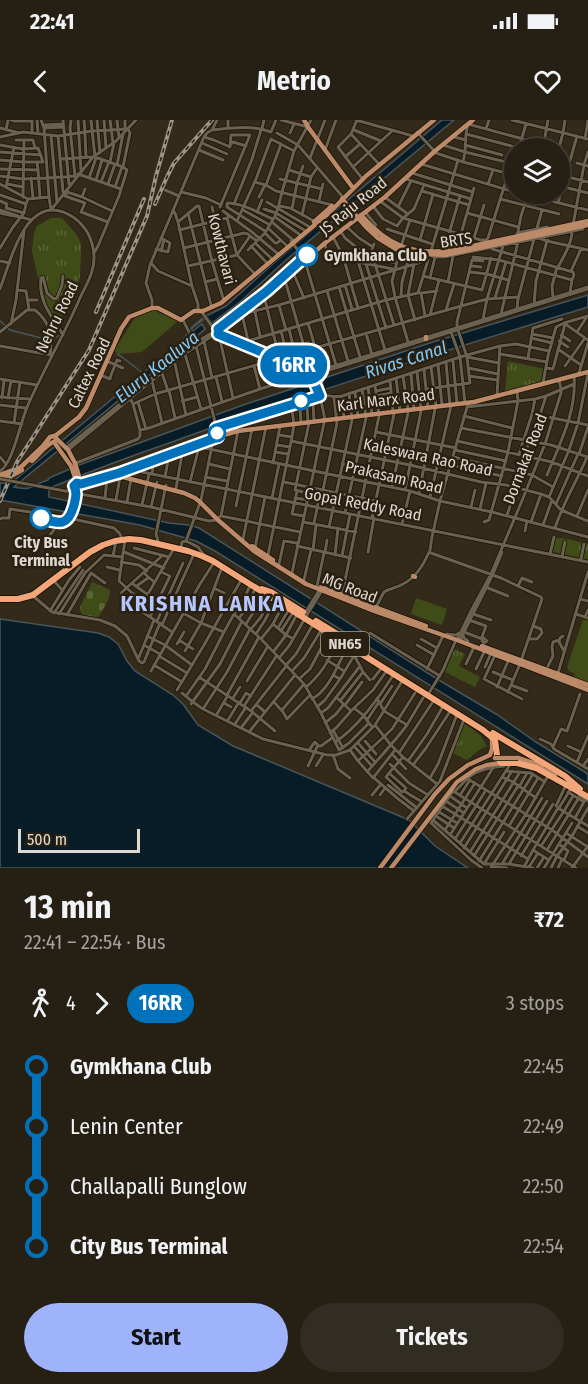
<!DOCTYPE html>
<meta charset="utf-8">
<style>
body{margin:0;font-family:"Fira Sans Condensed",sans-serif;background:#322d22;color:#f1f3f6;height:100vh;display:flex;flex-direction:column;font-size:22px;white-space:nowrap}
*{box-sizing:border-box;margin:0}
p{font-size:20px;color:#a4a3a0}
.icon{flex:none;width:33px;height:33px;fill:none;stroke:currentColor;stroke-width:2;stroke-linecap:round;stroke-linejoin:round}
.map{position:relative;height:748px;overflow:hidden}
.side{display:flex;flex-direction:column;background:#262014;flex:1}
.side>*{flex:none}
.badge{padding:0 12px;border-radius:20px;font-size:21px;line-height:39px}
.controls{position:absolute;left:504px;top:18px;display:grid;gap:12px}
.controls a{display:grid;place-items:center;width:66px;height:66px;border-radius:50%;background:#262014;box-shadow:0 2px 4px #0004,0 0 0 2px #423e34;font-size:30px}
.scale{position:absolute;left:18px;bottom:15px;width:122px;box-sizing:border-box;padding-left:6px;border:3px solid #ded9cf;border-top:0;font-size:16px;line-height:21px;white-space:nowrap;color:#ded9cf;-webkit-text-stroke:4px #292011;paint-order:stroke}
.map>.badge{position:absolute;translate:-50% -50%;box-shadow:0 0 0 3px #fff}
.legs{display:flex;align-items:center;gap:9px;height:66px;padding:0 24px;font-size:20px}
.legs p{margin-inline-start:auto}
.summary{display:flex;align-items:center;justify-content:space-between;height:102px;padding:0 24px}
h1{font-size:33px;font-weight:700;line-height:45px}
.action{display:flex;gap:12px;margin-top:auto;padding:12px 24px}
.action a{flex:1;height:69px;border-radius:36px;background:#9fb3fd;color:#111;font-size:24px;font-weight:700;line-height:69px;text-align:center}
.action a+a{background:#322d22;color:#f1f3f6}
ul{padding:0 24px;list-style:none}
li{display:flex;align-items:center;gap:21px;height:60px;font-size:22px}
li i{display:grid;place-items:center;width:9px;height:100%;margin:0 8px;background:currentColor}
li i::after{content:'';width:15px;height:15px;margin:-8px;border:4px solid;border-radius:50%;background:#262014}
li p{margin-inline-start:auto}
li:first-child i{background:linear-gradient(#0000 50%,currentColor 0)}
li:last-child i{background:linear-gradient(currentColor 50%,#0000 0)}
.status{display:flex;justify-content:space-between;align-items:center;height:42px;padding:0 30px;background:#262014;direction:ltr}
.status svg{height:16px;fill:currentColor}
header{display:flex;justify-content:space-between;align-items:center;height:78px;padding:0 24px;background:#262014;font-size:27px;font-weight:700}
.map>svg:first-child{display:block}
</style>
<div class="status"><b>22:41</b><svg viewBox="0 0 49 12"><path d="M0 12V9h3v3zM5 12V6h3v6zM10 12V3h3v9zM15 12V0h3v12zM26 1h20v11H26zM47 4h2v5h-2z"/></svg></div>
<header><svg class="icon" aria-label="back" viewBox="0 0 24 24"><path d="M15 5l-7 7 7 7"/></svg>Metrio<svg class="icon" aria-label="heart" viewBox="0 0 24 24"><path d="M12 20l-8-8c-3-5 5-10 8-4 3-6 11-1 8 4z"/></svg></header>
<div class="map">
<svg width="588" height="748" viewBox="0 0 588 748">
<defs>
<pattern id="grass-tufts" width="24" height="20" patternUnits="userSpaceOnUse" patternTransform="scale(1.5)"><rect width="24" height="20" fill="#404c17"/><path d="M3 7l-1-3M5 7V3M7 7l1-3M15 17l-1-3M17 17v-4M19 17l1-3" fill="none" stroke="#5b6538"/></pattern>
<pattern id="cemetery-stones" width="16" height="16" patternUnits="userSpaceOnUse" patternTransform="scale(1.5)"><rect width="16" height="16" fill="#404c17"/><path d="M2 7V4a2 2 0 0 1 4 0v3zM10 15v-3a2 2 0 0 1 4 0v3z" fill="#5b6538"/></pattern>
</defs>
<rect width="100%" height="100%" fill="#332a1a"/>
<path fill="url(#grass-tufts)" d="M51,98H62L77,115L81,124V134L80,156L77,167L59,203L44,184L32,131L34,113L37,106Z
M508,241L544,249L542,263L505,272Z
M553,418H563L588,424V440L550,431Z
M454,529L465,534L459,546L480,557L475,567L443,551Z
M464,603L480,615L487,626L479,630L467,640L453,633Z"/>
<path fill="url(#cemetery-stones)" d="M92,462L110,470C110,480 103,489 98,498L85,496L81,493L80,487Z"/>
<path fill="#404c17" d="M153,190L178,201L142,232L119,234L114,231L134,199L138,196Z
M416,478L447,489L442,505L411,494Z
M584,497L588,498V563L574,558L575,554L569,551L567,547Z"/>
<path fill="#081c28" stroke="#48555a" stroke-width="1.5" d="M442,0H454L286,140L241,181L212,203L207,197L192,208V210L193,211L202,204L205,209L14,367C33,372 34,363 48,360L49,358L79,345L243,285L430,223L588,175V187C449,230 309,272 172,322C131,336 91,351 52,367L49,371V377L169,403L189,405L199,408L442,562L496,594L536,622L588,654V664L215,431L196,421L140,405L0,380V363H10L16,359L183,220L192,207L204,197L226,186L275,142Z
M0,499L98,513L109,517L118,524L127,541L135,551L173,575L183,584L198,605L233,626L409,700L435,726L468,748H0Z"/>
<g fill="none" stroke-linecap="round" stroke-linejoin="round">
<path stroke="#48555a" stroke-width="1.5" d="M0,201L10,210L49,220H53L58,216H60
M117,234L122,237L144,254"/>
<g stroke="#1a1205" stroke-width="4.5">
<path id="minor" d="M11,0L15,1H32
M32,0V12
M37,0L38,13
M41,0L44,8L49,77L51,90
M63,0L69,64
M71,0L70,8L75,56
M78,0L81,51
M84,0L85,12
M91,0L95,37L123,47L127,50L119,76L98,126L94,133
M97,0L100,33
M104,0L106,28
M110,0L113,23
M117,0L119,18
M125,0V9
M228,0V8
M281,0L308,7
M356,0L413,16
M357,0L351,14L338,27L353,47L392,11
M512,0L588,19
M526,4L519,28L466,14L468,4L534,22
M44,5L63,4
M0,8L19,13
M45,8L64,7
M262,9L264,0
M486,9L489,0
M6,10L8,0
M212,10C232,8 253,5 271,12L276,0
M354,10L381,21
M417,12L436,33L463,42L514,55
M277,13L298,25L342,76
M290,13L294,4
M85,14L86,37
M351,14L378,43
M51,15L57,82
M58,16L63,72
M0,17L23,12L58,16L92,11L128,9L130,13L123,47
M204,17L214,20L230,27L231,15H250L220,87
M454,17L466,20
M585,19L588,0
M16,20H33L35,28
M202,23L227,34
M231,24L233,22L246,26
M0,25L23,29L38,28L43,42
M443,25L465,32L514,44
M465,25L502,35
M543,28L548,0
M559,28L563,13L565,0
M199,30L223,40
M325,30L336,0
M0,32L41,35
M588,32L584,45L588,46
M345,37L360,24
M310,38L325,0
M60,39L92,37
M0,40L23,42H43
M110,42L114,23
M463,42L465,32L466,14
M421,44L514,72
M117,45L123,14
M353,47L361,57
M0,49L38,50L37,42
M38,50L40,77
M289,50L311,57
M412,53L473,72
M78,54L121,69
M560,55L588,62
M0,56L23,59L47,58
M31,58L33,78
M47,58L75,56
M89,58L96,38
M280,59L322,69
M406,59L471,79
M96,60L102,40
M101,62L109,42
M254,62L266,65L276,71L332,85
M0,64L28,79L26,84L0,75
M7,64L23,67
M108,64L115,44
M488,64L493,50
M560,66L588,73
M6,67L14,27
M115,67L122,47
M474,68L467,93L518,107
M165,70L179,76
M422,71L469,85
M67,72L65,76L85,83L81,92
M67,72L82,77L85,69
M181,72L206,78L221,85
M522,74L588,90
M23,77L24,20
M82,77L112,91
M259,77L264,67L266,65L281,24
M386,78L408,94
M28,79L49,77
M500,79L559,94
M0,81L7,84L6,88L24,93
M319,81L323,64
M380,81L403,98L481,120H486L488,118L510,48L514,42
M267,82L308,106
M558,83L577,16
M234,84L252,39L261,10
M279,86L290,88L314,101
M373,86L383,99L397,106L403,98L414,89L424,65
M212,87L224,138
M398,87L411,61
M264,89L276,93
M292,89L297,63L303,46
M0,90L18,96
M51,90L93,37L116,21L136,0
M173,90L175,93L178,102L192,166
M243,90L270,105
M223,91L252,112L277,133
M81,92L108,102
M257,92L262,80
M365,92L376,105
M0,93C10,96 20,96 31,100
M188,93L211,185
M276,93L304,110
M302,95L311,57L317,48
M230,96L227,98L237,135L254,153
M275,97L299,114
M237,101L256,59L271,19L294,31
M178,102L197,86H199L212,141L223,178
M272,102L293,120
M573,105L584,45L577,43
M347,107L359,118L373,127
M268,108L286,125
M537,108L542,90
M387,109L432,124
M179,110L227,98
M265,111L227,87V83C242,83 259,93 273,99
M341,112L345,118L361,131L397,139
M265,113L275,123H277L281,120
M517,113L547,107L550,109
M461,114L467,93
M333,117L343,136L358,188
M517,117L521,96L528,74
M474,118L484,85
M420,120L433,74
M548,120L547,121L588,130
M291,121L304,138L336,245
M255,123L271,138
M325,123L327,135L332,137L393,149
M251,126L266,142
M401,126L410,100
M0,128L13,107L24,93L26,84
M184,128L244,113L248,114L250,116
M156,129L168,132L170,123L161,118
M492,129L573,152L574,155L572,160L570,172
M248,130L265,113L275,96L278,88L282,72L294,31L311,0
M161,131L164,120
M431,131L458,40
M444,131L460,76
M399,134L392,161L395,177L408,222
M430,135L435,137H444L583,109
M369,137L396,143
M473,137L499,140L572,160
M0,141L10,143
M358,141L385,230
M151,143L158,151L192,166L198,184V190
M367,143L374,124
M366,144L386,208
M375,144L394,205
M414,144L408,175L415,200
M188,146L237,135L250,116L257,121
M472,146L481,147
M558,147C564,136 572,123 572,111
M571,151L581,129
M293,152L304,178
M470,152L487,154L508,160
M423,156L482,170L491,138
M430,158L435,137
M285,160L311,251
M205,162L217,159
M448,162L453,136
M345,165L352,189
M339,167L360,237
M0,169C11,140 27,67 73,97C86,106 93,120 94,136C95,151 86,165 80,178C64,215 44,249 28,285C21,299 13,344 0,351
M17,170L26,171L29,189
M327,171L348,241
M421,173L437,171
M264,176L285,261
M401,176L402,162L409,137
M495,178L506,142
M553,178L552,166L557,147
M28,180H37
M534,184L536,161L547,121L539,118
M279,185L286,210
M152,188V180L146,163L150,145L204,17L207,13L212,10L217,0
M517,189L518,179L534,119
M446,190L454,164
M201,191L214,209H217L219,211
M255,192L260,216
M501,194L518,122
M430,195L439,160
M425,196L421,173H418L428,140
M588,196L564,203L588,220
M483,199L487,179L503,126
M183,200L196,226L216,306
M308,203L315,227
M11,204L16,180L24,111
M289,209L295,233
M281,211L287,235
M0,212L27,190H35C50,202 53,216 50,235
M451,212L460,237L465,283
M577,212L586,198
M366,213L372,235
M532,214L553,218
M63,215C52,196 38,182 41,158L43,157L47,173L54,179L57,178L62,165L63,156
M219,215L233,278
M561,215L570,221
M531,218L552,223
M204,221L212,258
M559,221L568,227
M241,223L386,180L418,173
M249,225L242,194L279,185L428,140
M0,226L51,235
M558,229L581,245
M185,234L201,289
M500,234L547,242
M467,237L499,243
M528,238L533,208L562,199
M453,241L457,284
M109,242L123,248
M267,243L272,264
M446,243L450,285
M175,244L186,295
M438,245L442,285
M254,246L260,269
M565,246L585,218
M431,247L436,286
M468,248L498,254
M546,248L553,249L565,204
M329,250L588,169
M424,250L428,288
M321,252L320,257L325,274
M417,252L421,288
M162,253L168,271
M310,253C319,266 322,285 325,300
M579,253L588,223
M411,254L414,289
M103,256L110,259L111,255L117,240L120,241
M403,256L408,290
M469,256L497,260
M216,257L222,281
M396,258L400,291
M0,259L37,265
M152,261L162,303
M390,261L393,292
M543,263L548,236L556,207L564,203
M368,267L372,295
M426,269L470,263L467,237L457,207V202L472,140L483,141
M169,270L175,298
M376,271L391,268
M355,272L358,297
M497,275L500,226
M342,276L344,298
M377,276L391,273
M0,277L30,279
M2,278L4,260
M8,278L11,261
M130,278L133,284L140,310
M182,281L197,277
M138,282L146,309
M378,282L392,281
M313,283L314,302
M133,284L155,274L461,186L487,179L518,177
M0,285L26,288
M307,286L308,302
M378,287L393,285
M467,287L535,279L546,276L574,264
M300,288L301,303
M292,291L321,280
M532,294L588,305
M464,296L512,308
M0,301L22,304
M14,303L20,262
M309,303L295,370L320,376
M461,308L551,325L588,337
M140,310L146,309L260,269L310,253
M376,312L456,328
M279,315L292,317
M218,317L216,308C250,296 284,284 319,276C327,274 333,278 342,276L460,237L500,226L516,224L549,231
M291,321L410,345L481,362L506,365L541,374L549,377L561,390L588,401
M457,321L552,342L588,356
M277,325L290,327
M195,326L410,371L440,381L492,392L588,417
M66,328L195,223L213,212
M68,330L183,235L215,214H218L311,252H315L588,167
M455,330L506,341
M275,332L288,334
M519,334L532,294L535,279
M579,334L588,307
M0,337L6,344
M453,337L532,355L553,367
M76,343L138,319L140,316V310
M273,343L280,306
M209,344L230,349
M342,344L355,347
M451,345L502,356
M134,348L142,352L588,442
M368,353L380,356
M152,354L154,340
M547,355C560,323 577,291 574,256
M165,357L169,335
M205,357L227,361
M190,362L199,327
M284,362L376,381
M392,367L408,293
M512,367L540,295L546,276
M176,368L183,329
M323,370L337,303L334,278
M405,370L421,291
M297,371L292,394L304,396
M79,372L73,399L114,408L120,414L122,419
M419,373L435,289
M80,374L151,387L209,401L218,400
M430,377L451,286
M549,377L569,330L578,303L588,253
M105,378L107,359
M272,378L279,344
M295,378L308,380
M116,380L120,357
M127,382L131,359
M556,384L578,334
M142,385L149,354
M236,386L252,309
M151,387L157,362
M471,387L475,370
M480,389L486,363
M345,393L366,298L362,269
M507,395L516,369
M221,396L238,311
M577,396L588,370
M219,397L221,396L300,412
M372,398L394,294
M0,399L2,398H9L10,389L70,398L77,371H65
M303,402L356,412
M484,402L489,400L508,332L518,281L517,271
M531,402L541,374
M314,403L321,370
M402,404L410,371
M543,405L552,380
M329,407L352,300L349,273
M555,408C563,383 577,361 587,337
M525,411L527,401
M243,419L266,307
M125,420L119,461L131,472L144,481L139,489
M45,421L54,410
M158,421L156,414L166,365
M186,421L198,427L203,434
M297,426L351,438
M181,427L182,422L186,421L201,380L213,321
M134,428L169,437L173,430
M255,428L265,377
M313,430L316,405
M430,430L432,417L440,381L468,284
M124,432L164,448
M368,432L374,398
M325,433L327,420
M431,433L501,458L541,477L542,479L521,541
M550,434L554,417
M163,435L122,472L120,478L150,497L172,512
M268,435L292,317L294,304L291,284
M335,435L338,408
M113,436L116,421
M342,436L350,394
M562,437L565,422
M581,439L584,424
M121,442L139,445L147,451
M279,444L284,421L297,423
M107,447L119,450
M221,450L201,503L224,512L234,494
M91,453L105,463
M144,453L154,462
M292,453L324,303
M304,460L311,430
M55,462L62,470
M240,462L229,481L239,488L234,494L261,519L304,564L321,593L339,630L349,623L369,603
M133,464L151,477
M138,465L148,458
M317,466L324,433
M518,466L522,458L532,462
M214,468L224,473
M488,468L508,476
M342,475L379,296L375,265
M33,476L52,492L100,500L115,506L127,516L139,541L142,543L144,542L160,503
M580,479L588,481
M189,483L198,488
M149,485L144,481L169,437
M239,488L249,468
M375,489L384,472C390,468 397,468 403,464C415,458 424,444 429,432
M50,491L69,460L80,447
M54,493L83,450
M183,493L201,503L185,531
M305,493L320,469
M59,494L85,453L104,435L122,437
M473,494L491,500
M576,494L588,498
M67,495L91,453
M307,495L323,469
M150,497L170,456L161,452
M585,497L588,490
M239,498L247,488L254,471
M469,500L486,506L482,517V519
M157,501L183,443
M246,504L263,477
M273,504L286,515L296,496
M162,505L193,436
M278,508L288,491
M251,509L261,497L269,480
M281,511L292,494
M464,512L482,519
M370,513L440,556
M256,514L265,500L274,483
M447,514L456,515L459,513
M463,515L464,518L468,521
M147,516L165,525L192,545
M563,516L560,518L559,522L564,531
M484,518L487,521L484,523L482,521Z
M261,519L273,504L282,487
M421,519L437,528
M530,519H537L542,513L541,509L533,506
M179,520L193,529
M457,520L471,491L491,454L519,388L545,324L561,273V269L559,260
M460,521C473,491 491,463 502,432
M177,524L184,512
M144,525L160,534
M417,525L434,535
M274,531L286,515L292,518
M495,535L484,559L522,579
M159,536L187,553
M139,537L154,500
M279,538L289,526L304,500
M327,540L344,551
M466,544L474,527
M154,545L182,562
M286,545L296,534L312,506
M548,546L553,536L552,527L553,522L559,520
M485,547L491,533
M427,549L443,516
M476,549L485,530
M151,551L200,464L215,441
M292,551L304,538L320,512
M363,552L370,560
M493,552L513,560
M558,553L588,452
M333,555L340,559L355,534
M199,557L251,591L275,611
M299,559L310,549L327,517
M373,559L380,550
M247,561L268,526
M304,564L282,590L287,599L310,575
M511,565L527,571
M306,567C319,557 331,538 337,522
M497,567L509,539
M177,570L204,525L229,481
M508,572L520,544
M182,573L193,582L203,589L263,619L327,635H336L350,630
M429,573L443,550L456,520
M227,575L259,517
M186,576L205,549L224,512
M336,577L351,591L354,588L363,595L372,607
M233,578L240,567
M312,579C330,569 337,545 347,528
M340,581L363,552L360,546
M274,582L282,591
M224,583L231,587
M240,583L246,573L251,576
M191,584L220,544L242,501
M380,584L392,566
M257,585L265,592
M345,585L362,562
M244,586L277,535
M317,587L325,580L340,559
M354,588L373,570L385,553
M203,589L227,552L250,509
M251,591L287,545
M321,593L328,588L360,546L356,539V535
M217,594L228,575
M228,600L239,582
M367,600L379,582
M325,603L336,594L344,584
M235,604L246,587
M407,605L423,578
M376,606L390,624L403,637L437,664
M241,608L253,592
M333,610L343,628
M249,612L295,555
M330,613L337,607L351,591
M540,619L551,624L554,629L588,649
M365,621L376,634
M335,622C356,609 379,578 392,557
M358,623L375,642
M319,626H321L332,618
M354,626L372,646
M568,626L581,632
M553,627L561,609L567,611L580,574
M395,630L373,658L358,641L392,609L415,573
M399,633L432,583
M392,634L406,649
M333,635L338,649L350,658
M358,641L350,630L375,605L401,563
M408,641L427,614L442,588
M577,642L588,616
M390,644L409,663L428,675
M413,645L426,628L449,593
M308,646L318,625L315,622L309,630
M316,646L323,635
M583,646L588,639
M506,651L531,653L545,662
M367,652C381,636 395,621 407,605L384,591L377,578
M389,653L403,637
M373,657L397,678L414,691
M386,657L389,653L406,668L404,671L422,682
M386,657L402,672L404,671
M502,657L513,662L536,678
M430,658L438,644L456,597
M468,659L552,710L588,737
M388,665L417,688
M519,667L527,653
M454,672C460,667 464,661 469,657C479,649 493,647 504,646
M568,672L584,682
M372,675L381,664
M380,675L385,668
M460,675L470,660
M579,675L588,681
M450,676L467,688
M446,681L464,693
M442,686L528,739
M556,686L565,667
M559,688L570,670
M564,691L573,676
M439,692L457,703
M436,696L454,708
M575,698L585,680
M407,699L440,661L463,602
M433,700L484,744H509L533,748
M509,706L538,658
M577,706L588,713
M445,710L475,663
M566,713L588,727
M450,715L493,648
M455,719L486,670
M460,723L509,646
M559,724L568,731L564,740
M541,726L564,691
M464,728L512,651
M533,730L549,740
M547,730L578,679
M470,732L520,652
M474,736L518,666
M521,736L553,684
M479,741L533,654
M484,744L504,712
M502,744L542,678
M509,744L547,681
M491,747L526,694L548,656
M492,747L507,748
M524,747L533,730L558,688L588,706
M529,747L538,733
M482,748L471,740L431,703L453,671L576,748
M537,748L544,737
M544,748L572,703
M551,748L557,736L572,716L588,688
M558,748L562,739
M572,748L588,726"/>
</g>
<g stroke="#1a1205" stroke-width="6">
<path id="major" d="M304,0L308,7L353,68
M342,79L366,107L378,118L396,129L415,133L445,135L588,105
M361,95C388,126 412,136 454,130L588,101
M314,102L332,86
M219,212L264,176L325,123L385,77L435,31L473,0
M426,217V219
M216,307V308
M55,316L79,297L86,288L121,209L129,197L152,188H158L181,200L194,191H203L221,183L329,93L366,56L434,0
M54,322L71,346L77,363L74,366L77,371L81,370L82,367L86,365L107,359L123,357L184,373L195,378L200,382L218,400L254,431L306,464L374,491L457,520L588,570
M32,341C39,334 47,324 55,321
M0,355L21,347L43,326L50,317L54,316L68,330L75,343L82,367
M112,355L213,318L238,311L474,282L588,252
M0,359L13,355L22,350
M252,426L273,440
M413,456L415,457
M321,467L426,506
M482,526L588,565
M518,638L542,646
M539,647L555,656
M380,748L435,674L449,659L468,645L490,635L492,629V619
M391,748L457,662L476,649L487,645L501,643"/>
</g>
<g stroke="#1a1205" stroke-width="8">
<path id="highway" d="M262,469L271,472L303,492
M0,479H18L33,475L90,432L103,425L115,421L129,419L141,420L188,431L202,436L213,441L483,610L495,620L497,635L501,643H517L536,648L588,677
M316,501L344,518L355,527
M493,613L565,656L580,669"/>
</g>
<use href="#minor" stroke="#6a6150" stroke-width="3"/>
<use href="#major" stroke="#bc8a69" stroke-width="4.5"/>
<use href="#highway" stroke="#f3a679" stroke-width="6"/>
<g stroke="#9c968a" stroke-width="4">
<path id="rail" d="M155,84L167,57L174,43L212,0
M96,192L144,79
M0,381L17,342L89,230L147,96L156,56L172,0"/>
</g>
<use href="#rail" stroke="#292011" stroke-width="1.5" stroke-dasharray="4.5" stroke-linecap="butt"/>
<g stroke="#1a1205" stroke-width="4.5" stroke-linecap="butt">
<path id="minor-bridge" d="M0,359L65,371"/>
</g>
<g stroke="#1a1205" stroke-width="6" stroke-linecap="butt">
<path id="major-bridge" d="M495,638H518"/>
</g>
<use href="#minor-bridge" stroke="#6a6150" stroke-width="3"/>
<use href="#major-bridge" stroke="#bc8a69" stroke-width="4.5"/>
</g>
<g fill="none" stroke-linecap="round" stroke-linejoin="round">
<g stroke="#fff" stroke-width="14">
<path id="line-1" d="M41,398C60,404 68,407 74,385C76,377 77,372 74,366L77,363L81,364L119,353L218,317L216,308L320,276L310,252L218,214L219,212L218,209L267,171L307,135"/>
</g>
<use href="#line-1" stroke="#0072bc" stroke-width="9"/>
</g>
<g fill="#fff" stroke="#0072bc" stroke-width="3">
<circle cx="307" cy="135" r="10"/>
<circle cx="301" cy="281" r="8"/>
<circle cx="217" cy="313" r="8"/>
<circle cx="41" cy="398" r="10"/>
</g>
<g text-anchor="middle" dominant-baseline="central" stroke-width="5" stroke-linejoin="round" paint-order="stroke">
<rect fill="#292011" stroke="#a8a296" stroke-width="1.5" x="321" y="512" width="48" height="24" rx="4.5"/>
<g font-size="15" font-weight="bold" fill="#ded9cf">
<text x="345" y="524">NH65</text>
</g>
<g font-size="16" fill="#ded9cf" stroke="#292011">
<text transform="translate(353 86) rotate(-39)">JS Raju Road</text>
<text transform="translate(456 120) rotate(-9)">BRTS</text>
<text transform="translate(222 129) rotate(76)">Kowthavari</text>
<text transform="translate(57 197) rotate(-64)">Nehru Road</text>
<text transform="translate(89 253) rotate(-64)">Caltex Road</text>
<text transform="translate(386 280) rotate(-7)">Karl Marx Road</text>
<text transform="translate(428 337) rotate(12)">Kaleswara Rao Road</text>
<text transform="translate(525 339) rotate(-69)">Dornakal Road</text>
<text transform="translate(394 357) rotate(13)">Prakasam Road</text>
<text transform="translate(363 384) rotate(11)">Gopal Reddy Road</text>
<text transform="translate(350 468) rotate(21)">MG Road</text>
</g>
<g font-size="16" font-weight="bold" fill="#ded9cf" stroke="#292011" text-anchor="start">
<text x="324" y="135">Gymkhana Club</text>
<text x="41" y="422" text-anchor="middle">City Bus<tspan x="41" dy="18">Terminal</tspan></text>
</g>
<g font-size="18" font-style="italic" fill="#83c9f6" stroke="#292011">
<text transform="translate(406 240) rotate(-18)">Rivas Canal</text>
<text transform="translate(157 247) rotate(-39)">Eluru Kaaluva</text>
</g>
<g font-size="22" font-weight="bold" letter-spacing="1.5" fill="#b7c7fe" stroke="#292011">
<text x="203" y="483">KRISHNA LANKA</text>
</g>
</g>
</svg>
<div class="controls">
<a><svg class="icon" aria-label="layers" viewBox="0 0 24 24"><path d="M12 4l9 5-9 5-9-5zM3 14l9 5 9-5"/></svg></a>
</div>
<div class="scale">500 m</div>
<b class="badge" style="left:294px;top:245px;background:#0072bc;color:#fff">16RR</b>
</div>
<section class="side">
<div class="summary"><div><h1>13 min</h1><p>22:41 – 22:54 · Bus</p></div><b>₹72</b></div>
<div class="legs"><svg class="icon" aria-label="walk" viewBox="0 0 24 24"><circle cx="13" cy="4" r="2"/><path d="M13 8l-2 6 4 7M11 14l-3 7M7 12l3-4h3l4 4"/></svg>4<svg class="icon" aria-label="forward" viewBox="0 0 24 24"><path d="M9 5l7 7-7 7"/></svg><b class="badge" style="background:#0072bc;color:#fff">16RR</b><p>3 stops</p></div>
<ul>
<li><i style="color:#0072bc"></i><b>Gymkhana Club</b><p>22:45</p></li>
<li><i style="color:#0072bc"></i><span>Lenin Center</span><p>22:49</p></li>
<li><i style="color:#0072bc"></i><span>Challapalli Bunglow</span><p>22:50</p></li>
<li><i style="color:#0072bc"></i><b>City Bus Terminal</b><p>22:54</p></li>
</ul>
<div class="action"><a>Start</a><a>Tickets</a></div>
</section>
